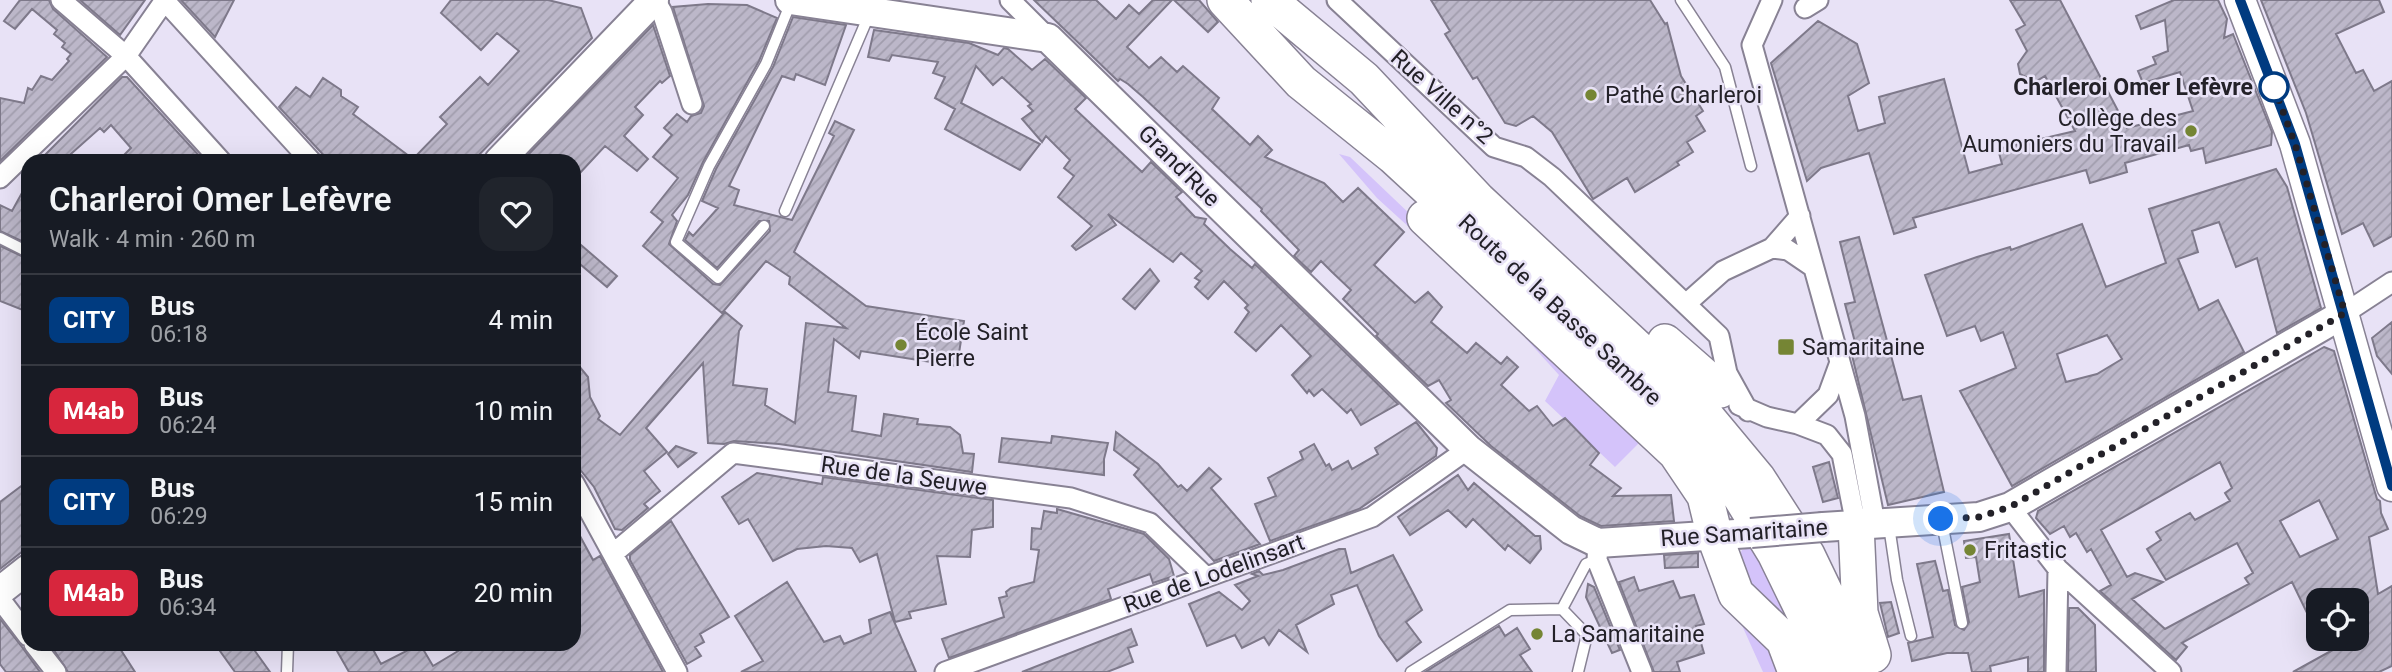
<!DOCTYPE html>
<meta charset="utf-8">
<style>
body{margin:0;font-family:Roboto,sans-serif;background:#20242c;color:#f1f3f6;height:100vh;display:flex;flex-direction:column;font-size:26px;white-space:nowrap}
*{box-sizing:border-box;margin:0}
p{font-size:23px;color:#9ea1a6}
.icon{flex:none;width:38px;height:38px;fill:none;stroke:currentColor;stroke-width:2;stroke-linecap:round;stroke-linejoin:round}
.map{position:relative;flex:1;overflow:hidden}
.panel{position:absolute;left:21px;top:154px;width:560px;height:497px;display:flex;flex-direction:column;background:#171b24;border-radius:21px;box-shadow:0 7px 28px #0002}
.panel>*{flex:none}
.badge{padding:0 14px;border-radius:10px;font-size:24px;line-height:46px}
.tools{position:absolute;left:2306px;top:588px;display:grid;gap:14px}
.tools a{display:grid;place-items:center;width:63px;height:63px;border-radius:14px;background:#171b24;box-shadow:0 7px 28px #0002;font-size:35px}
.you{position:absolute;width:35px;height:35px;margin:-18px;border:5px solid #fff;border-radius:50%;background:#1a73e8;box-shadow:0 0 0 10px #1a73e833}
.map>.badge{position:absolute;translate:-50% -50%;box-shadow:0 0 0 4px #fff}
.round{display:grid;place-items:center;flex:none;width:74px;height:74px;border-radius:21px;background:#20242c}
.overview{display:flex;align-items:center;justify-content:space-between;height:119px;padding:0 28px}
h1{font-size:33px;font-weight:600;line-height:52px}
ul{padding:0;list-style:none}
li{display:flex;align-items:center;gap:21px;height:91px;padding:0 28px;border-top:2px solid #363941}
li div{flex:1}
li b{display:block;font-size:26px}
li em{font-style:normal}
li .badge{min-width:77px;font-weight:700;text-align:center}
.map>svg:first-child{display:block}
</style>
<div class="map">
<svg width="2392" height="672" viewBox="0 0 2392 672">
<defs>
<pattern id="building-hatch" width="6" height="6" patternUnits="userSpaceOnUse" patternTransform="scale(1.75)"><rect width="6" height="6" fill="#bcb7c9"/><path d="M-1 1l2-2M0 6l6-6M5 7l2-2" fill="none" stroke="#a19dad"/></pattern>
</defs>
<rect width="100%" height="100%" fill="#e8e2f6"/>
<path fill="#d4c3fa" d="M1339,154L1350,157L1663,455L1675,477L1639,443L1615,467L1545,401L1559,375L1499,309L1377,198Z
M1757,546L1799,630L1748,591L1737,561L1742,550Z
M1731,601L1787,672H1763Z"/>
<path fill="url(#building-hatch)" stroke="#7e798a" stroke-width="2" fill-rule="evenodd" d="M20,0H49L53,9L107,57L0,161V98L24,103L28,88L32,90L41,76L52,80L69,61L67,59L71,54L62,47L65,43L54,34L57,30L32,9L15,29L4,21Z
M80,0H145L120,35Z
M181,0H234L215,37Z
M451,0H548L581,8L592,38L473,161H329L279,107L296,87L310,97L323,78L341,90V96L358,107L353,114L413,159L447,124L440,117L480,77L488,85L519,51L497,33L481,50L441,13Z
M1034,0H1096L1116,19L1129,5L1139,14L1153,0H1172L1127,47L1149,68L1161,57L1177,72L1183,66L1219,98L1212,109L1250,145L1258,136L1272,150L1265,157L1324,183L1343,202L1358,188L1404,232L1374,265L1415,303L1428,292L1442,307L1431,322L1467,353L1476,343L1501,364L1507,357L1518,367L1501,385L1529,411L1537,406L1553,426L1565,418L1599,453L1590,465L1621,488L1613,496L1671,495L1674,521L1601,526L1580,516L1491,446L1446,403L1451,400L1439,380L1428,386L1376,336L1378,334L1343,299L1351,290L1332,272L1321,261L1311,272L1294,256L1299,250L1261,211L1262,209L1143,97L1128,84L1120,79L1118,81Z
M1174,0H1199L1218,22L1208,32Z
M1431,0H1650L1665,24L1667,23L1681,76L1703,111L1696,116L1705,131L1687,142L1693,152L1677,162L1679,165L1635,192L1627,178L1593,199L1552,132L1533,116L1516,126L1505,123L1477,77L1473,79L1445,34L1450,31Z
M2010,0H2060L2127,128L2193,111L2180,72L2143,83L2138,71L2156,64L2153,57L2168,51L2165,20L2141,29L2136,16L2174,0H2218L2227,19L2224,38L2233,34L2272,132L2271,145L2206,163L2203,148L2191,151L2189,145L2125,163L2127,172L2090,183L2086,170L1913,218L1916,227L1894,234L1869,153L1821,168L1807,181L1771,63L1818,21L1857,44L1869,83L1848,96L1858,131L1885,123L1879,97L1944,79L1969,173L2002,164L1998,149L2075,131L2045,76L2035,82L2020,74L2018,64L2027,51L2016,30L2025,25Z
M2261,0H2379L2384,12L2336,34L2356,73L2363,70L2374,91L2392,81V236L2374,246L2363,223L2342,234L2306,113Z
M708,4L747,5L777,18L759,61L703,162L688,195L672,215L677,221L669,244L713,284L720,285L770,231L769,221H759L717,268L685,240L689,232L693,236L718,208L702,201L716,169L773,67L793,17L846,25L825,85L796,74L794,80L782,76L729,186L739,190L734,205L792,220L834,136L829,133L835,121L854,130L794,252L866,306L964,321L957,366L861,351L859,358L834,339L828,392L856,396L852,431L881,436L884,414L918,419L917,424L950,427L960,435L963,453L974,454L972,472L779,444L734,441L724,444L708,443L703,363L646,428L667,452L644,471L660,491L644,504L648,508L622,530L615,529L594,487L574,462V360L588,377L590,397L600,416L598,419L620,435L725,312L742,326L739,331L733,385L767,389L765,405L795,423L806,323L846,328L789,284L790,277L766,261L722,313L643,246L663,222L651,212L678,178L653,157L672,135L664,128L677,114L687,122L691,116L701,113L704,106L673,7Z
M653,25L670,76L662,83L660,81L635,107L643,115L624,136L648,159L637,171L605,146L579,174L574,169V161H522Z
M874,30L969,43L998,55L1004,48L1008,49L1032,70L1045,59L1086,98L1075,109L1142,172L1151,162L1182,192L1176,197L1195,217L1206,219L1204,224L1230,249L1252,268L1255,264L1398,404L1361,425L1351,409L1347,413L1322,389L1314,396L1309,390L1307,393L1292,375L1311,356L1281,325L1256,351L1235,332L1249,312L1245,308L1248,305L1224,281L1208,299L1195,287L1200,281L1195,278L1202,271L1181,253L1173,262L1108,214L1116,225L1076,250L1072,246L1092,226L1058,197L1074,176L1064,168L1070,160L1046,136L1042,142L1022,119L1033,111L1028,106L1031,104L1002,77L993,85L976,66L961,103L1040,144L1020,170L945,129L955,109L935,98L945,77L933,73L938,62L892,55L889,61L868,57Z
M122,77H127L204,161H132L125,154L131,148L111,125L104,132L100,128L63,161H39Z
M2276,169L2287,187L2321,308L2277,333L2257,258L2236,267L2219,222L2192,231L2198,252L2178,259L2199,310L2218,300L2244,352L2012,486L1960,391L2016,368L2003,332L1981,341L1975,326L1947,336L1925,275L1977,257L2010,247L2011,250L2082,224L2106,287L2166,263L2149,209ZM2107,335L2122,359L2097,374L2066,382L2057,354Z
M28,182V244L0,231V205L12,211Z
M1859,237L1903,400L1921,396L1944,492L1888,505L1850,347L1856,346L1845,304L1855,302L1840,242Z
M574,239L617,276L607,287L574,259Z
M0,246L28,259V312L0,301Z
M1150,269L1159,281L1135,309L1123,299Z
M2392,322V374L2377,356L2372,338Z
M2324,347L2334,351L2377,499L2380,501L2381,513L2388,529L2369,537L2378,594L2392,586V666L2379,672H2293L2340,646L2336,639H2357V591L2338,600H2319V610L2308,615L2292,582L2182,643L2187,647L2176,660L2100,591L2111,585L2091,549L2087,552L2076,533L2070,537L2064,526L2050,534L2036,518L2038,511ZM2220,462L2232,488L2225,493L2230,501L2195,520L2190,513L2156,532L2161,540L2147,549L2166,580L2237,543L2253,573L2245,578L2249,584L2165,629L2132,599L2163,582L2135,573L2127,577L2101,530ZM2319,500L2338,539L2300,557L2280,521Z
M1416,422L1437,448L1436,456L1359,509L1270,541L1255,504L1276,496L1268,478L1303,459L1300,452L1314,444L1326,466L1329,464L1332,470L1348,461L1352,469L1378,454L1375,448Z
M1116,432L1158,464L1178,487L1181,485L1187,491L1209,468L1221,479L1211,488L1260,544L1214,561L1134,475L1139,469L1114,450Z
M1052,436L1108,443L1104,459V475L999,462L1002,438L1051,443Z
M676,446L696,453L678,467L668,454Z
M1829,462L1838,498L1823,502L1813,467Z
M757,473L822,484L823,477L993,500V527L972,530L970,557L937,556L946,604L909,612L911,618L895,622L877,554L860,562L852,548L826,546L797,549L773,561L748,519L739,524L722,497Z
M1458,475L1468,490L1474,483L1535,536H1540L1541,549L1530,563L1508,545L1505,550L1473,519L1466,527L1448,510L1410,535L1398,517Z
M28,481V547L0,569V502Z
M1057,509L1144,534L1169,559L1174,576L1153,583L1150,574L1108,589L1111,599L949,658L942,639L1004,617L999,598L1007,596L1006,592L1011,588L1034,582L1039,550L1031,549L1032,528L1041,529L1044,511L1057,513Z
M671,521L729,617L700,634L704,642L695,647L701,656L687,664L630,560V555Z
M574,525L593,560L600,556L663,672H349L333,644H370L381,664L420,644L433,666L470,644H574Z
M2009,534L2019,597L2044,590V672H2028V657L1990,666L1991,672H1972L1968,653H1947L1912,661L1908,643L1933,637L1917,564L1935,561L1943,591L1948,590L1955,625L1964,630L1969,622L1962,587L1980,582L1976,557L1966,558L1964,541Z
M1339,549H1345L1351,573L1393,555L1422,610L1406,622L1421,642L1397,661L1379,636L1357,585L1331,595L1334,604L1296,625L1307,652L1279,630L1269,645L1264,637L1242,648L1235,635L1207,646L1189,604L1219,592L1242,610L1250,601L1235,585L1258,576L1252,574L1259,571L1263,575L1283,570Z
M1698,553V567L1665,568L1664,555Z
M1634,577L1639,591L1673,581L1680,598L1694,595L1704,624L1696,626L1704,653L1677,662L1680,672H1654L1619,582Z
M787,582L824,642L840,636L844,644L871,633L869,620L890,612L916,672H741L763,661L735,616Z
M1588,584L1594,587L1620,650L1612,653L1586,597Z
M1891,602L1899,633L1888,637L1880,603Z
M2069,608H2078L2095,625L2096,672H2068Z
M0,619L22,647L40,672H6L0,664Z
M1499,626L1505,636L1517,628L1530,649L1520,655L1532,672H1425Z
M1131,629L1137,645L1128,648L1133,662L1107,672H1022Z
M50,644H117L135,672H68Z
M215,644H250L270,672H235Z"/>
<g fill="none" stroke-linecap="round" stroke-linejoin="round">
<g stroke="#888294" stroke-width="13">
<path id="lane" d="M1681,0L1725,67L1751,166
M785,211L869,15
M764,226L718,278L676,242L709,166L766,64L791,2
M0,238L28,252
M1942,523L1962,623
M1889,526L1897,580L1911,636
M1562,609L1586,564L1597,560
M287,672L288,644
M1411,672L1510,610L1562,609L1587,635L1578,672"/>
</g>
<g stroke="#888294" stroke-width="23">
<path id="street" d="M61,0L126,56L221,161
M655,0L662,12L692,104
M1010,0L1048,38
M1337,0L1494,147L1526,157L1552,177L1719,336L1727,373L1748,411
M1772,0L1752,45L1855,416L1875,523
M165,1L311,161
M1805,8L1818,0
M0,178L126,56L165,0
M1772,248L1788,250L1813,267
M1687,303L1723,271L1772,248L1800,216
M2345,313L2392,282
M1739,405L1767,417L1798,424L1828,395L1839,365
M1798,424L1827,435L1842,454L1856,525
M574,483L677,672
M2010,507L2058,569L2171,672
M1598,543L1597,560L1642,672
M614,553L733,453L1071,498L1150,523L1206,577
M0,599L28,636
M34,644L56,672
M945,672L1372,517L1468,449
M2056,672L2058,569"/>
</g>
<g stroke="#888294" stroke-width="32">
<path id="secondary" d="M790,0L1048,38L1468,449L1571,530L1598,543L1751,533
M499,161L654,0
M1823,527L1979,517L2010,507L2345,313
M0,591L28,569"/>
</g>
<g stroke="#888294" stroke-width="33">
<path id="primary" d="M2240,0L2295,144L2392,486"/>
</g>
<g stroke="#888294" stroke-width="38">
<path id="highway" d="M1225,0L1301,82L1393,156L1675,416L1734,486L1775,553L1815,635L1827,672
M1269,0L1364,79L1478,200L1689,396L1758,479L1807,555L1832,607L1855,672
M1425,218L1676,453L1705,496L1715,537L1736,594L1784,640L1796,672
M1665,342L1720,390
M1856,525L1860,613L1873,655"/>
</g>
<use href="#lane" stroke="#fff" stroke-width="10"/>
<use href="#street" stroke="#fff" stroke-width="19"/>
<use href="#secondary" stroke="#fff" stroke-width="28"/>
<use href="#primary" stroke="#fff" stroke-width="30"/>
<use href="#highway" stroke="#fff" stroke-width="35"/>
<g stroke="#888294" stroke-width="32" stroke-linecap="butt">
<path id="secondary-bridge" d="M1751,533L1823,527"/>
</g>
<use href="#secondary-bridge" stroke="#fff" stroke-width="28"/>
</g>
<g fill="none" stroke-linecap="round" stroke-linejoin="round">
<g stroke="#fff" stroke-width="16">
<path id="line" d="M2240,0L2295,144L2392,486"/>
</g>
<use href="#line" stroke="#003b80" stroke-width="10"/>
<path stroke="#232128" stroke-width="7" stroke-dasharray="0 12.6" d="M1941,519L1979,517L2010,507L2345,313L2295,144L2274,87"/>
</g>
<circle fill="#fff" stroke="#003b80" stroke-width="3.5" cx="2274" cy="87" r="14"/>
<g fill="#758534" stroke="#e8e2f6" stroke-width="2.5">
<circle cx="1591" cy="95" r="7"/>
<circle cx="2191" cy="131" r="7"/>
<circle cx="901" cy="345" r="7"/>
<rect x="1777" y="338" width="18" height="18" rx="3.5"/>
<circle cx="1970" cy="550" r="7"/>
<circle cx="1537" cy="634" r="7"/>
</g>
<g text-anchor="middle" dominant-baseline="central" stroke-width="5" stroke-linejoin="round" paint-order="stroke">
<g font-size="23" font-weight="bold" fill="#232128" stroke="#e8e2f6" text-anchor="end">
<text x="2253" y="87">Charleroi Omer Lefèvre</text>
</g>
<g font-size="23" fill="#232128" stroke="#e8e2f6" text-anchor="start">
<text x="1605" y="95">Pathé Charleroi</text>
<text x="2177" y="118" text-anchor="end">Collège des<tspan x="2177" dy="26">Aumoniers du Travail</tspan></text>
<text x="915" y="332">École Saint<tspan x="915" dy="26">Pierre</tspan></text>
<text x="1802" y="347">Samaritaine</text>
<text x="1984" y="550">Fritastic</text>
<text x="1551" y="634">La Samaritaine</text>
</g>
<g font-size="23" fill="#232128" stroke="#e8e2f6">
<text transform="translate(1442 97) rotate(42)">Rue Ville n°2</text>
<text transform="translate(1179 166) rotate(45)">Grand'Rue</text>
<text transform="translate(1560 310) rotate(43)">Route de la Basse Sambre</text>
<text transform="translate(904 476) rotate(8)">Rue de la Seuwe</text>
<text transform="translate(1744 533) rotate(-4)">Rue Samaritaine</text>
<text transform="translate(1214 574) rotate(-20)">Rue de Lodelinsart</text>
</g>
</g>
</svg>
<div class="tools">
<a><svg class="icon" aria-label="locate" viewBox="0 0 24 24"><circle cx="12" cy="12" r="6"/><path d="M12 2v4M12 18v4M2 12h4M18 12h4"/></svg></a>
</div>
<div class="you" style="left:1941px;top:519px"></div>
<section class="panel">
<div class="overview"><div><h1>Charleroi Omer Lefèvre</h1><p>Walk · 4 min · 260 m</p></div><a class="round"><svg class="icon" aria-label="heart" viewBox="0 0 24 24"><path d="M12 20l-8-8c-3-5 5-10 8-4 3-6 11-1 8 4z"/></svg></a></div>
<ul>
<li><span class="badge" style="background:#003b80;color:#fff">CITY</span><div><b>Bus</b><p>06:18</p></div><em>4 min</em></li>
<li><span class="badge" style="background:#d7263d;color:#fff">M4ab</span><div><b>Bus</b><p>06:24</p></div><em>10 min</em></li>
<li><span class="badge" style="background:#003b80;color:#fff">CITY</span><div><b>Bus</b><p>06:29</p></div><em>15 min</em></li>
<li><span class="badge" style="background:#d7263d;color:#fff">M4ab</span><div><b>Bus</b><p>06:34</p></div><em>20 min</em></li>
</ul>
</section>
</div>
